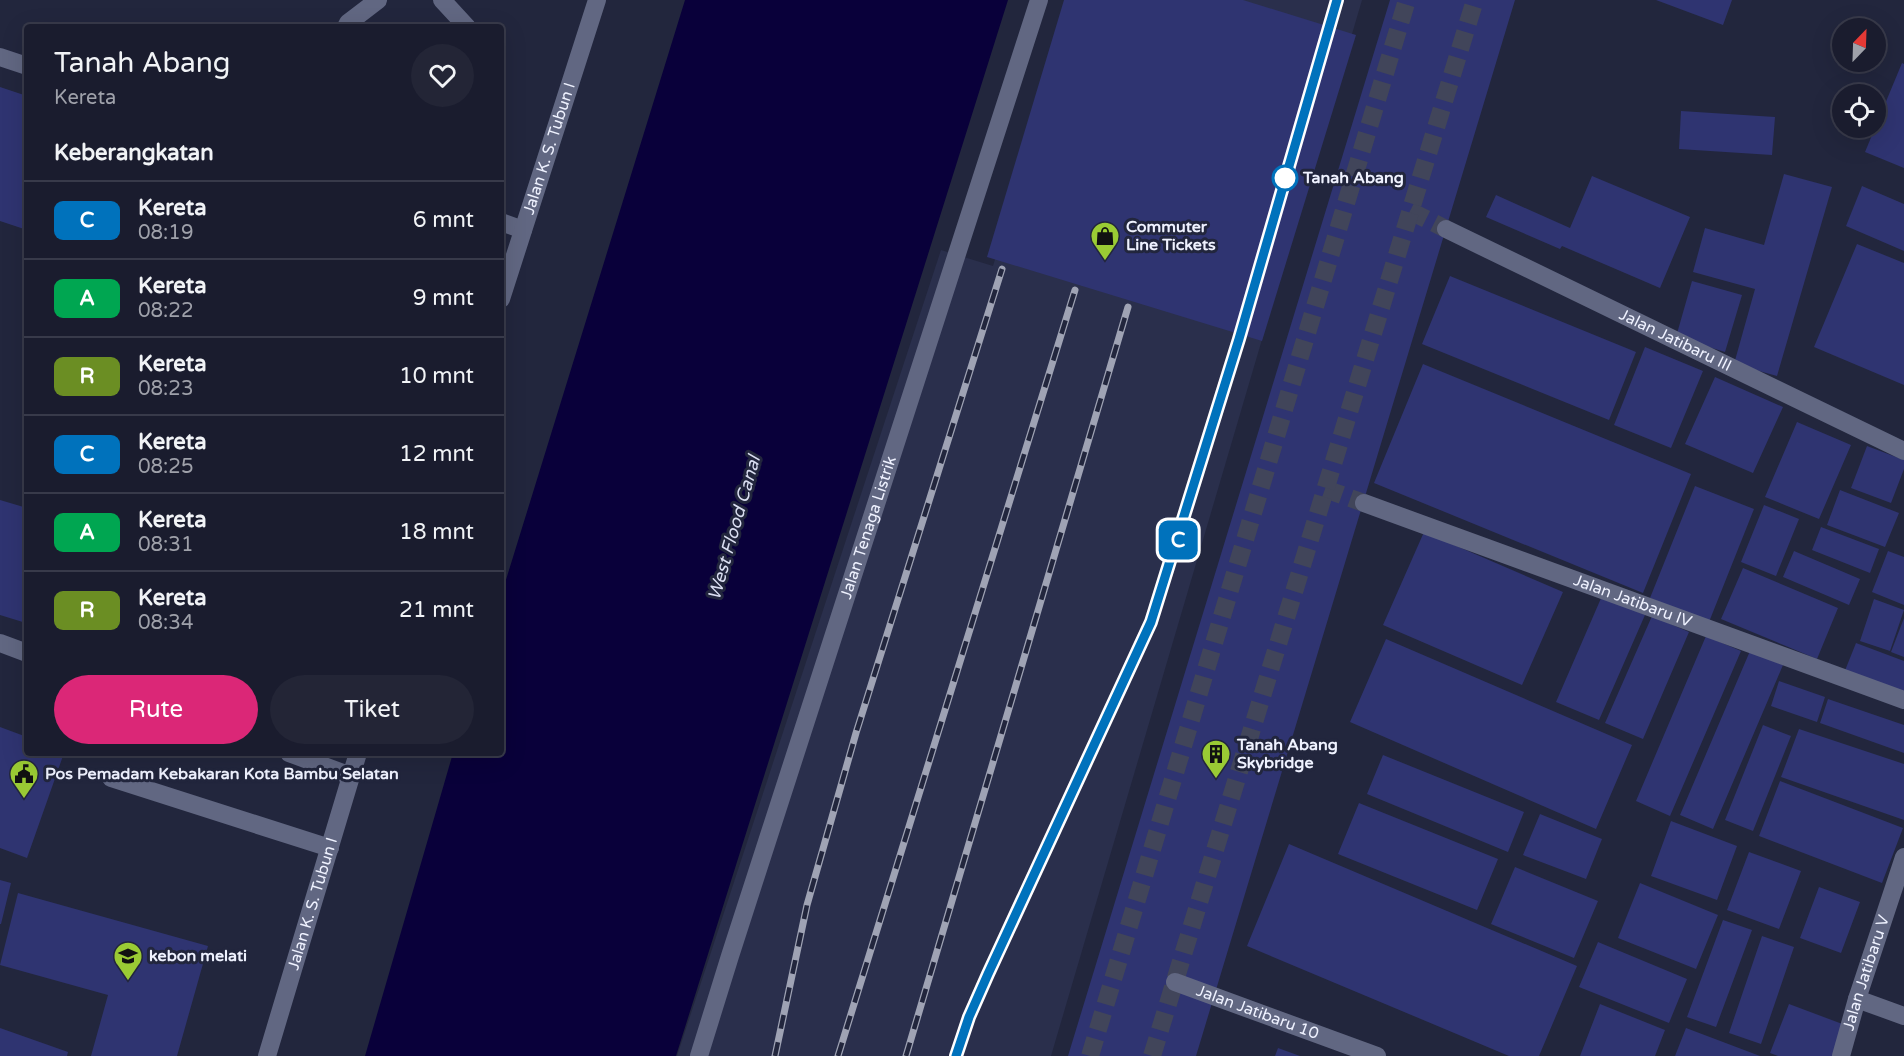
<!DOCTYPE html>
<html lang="id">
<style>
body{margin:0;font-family:"Varela Round",sans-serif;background:#232536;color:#f1f3f6;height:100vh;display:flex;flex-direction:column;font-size:22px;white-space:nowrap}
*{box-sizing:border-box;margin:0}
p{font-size:20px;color:#9fa1aa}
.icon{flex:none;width:33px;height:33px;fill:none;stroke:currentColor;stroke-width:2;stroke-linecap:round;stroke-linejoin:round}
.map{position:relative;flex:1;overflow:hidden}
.side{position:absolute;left:24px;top:24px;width:480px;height:732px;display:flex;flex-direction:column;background:#1a1c2e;border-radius:6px;box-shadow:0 6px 24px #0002,0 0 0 2px #383a4a}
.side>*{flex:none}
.badge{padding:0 12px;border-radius:9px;font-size:21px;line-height:39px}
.needle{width:39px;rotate:23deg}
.controls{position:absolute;left:1832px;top:18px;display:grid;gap:12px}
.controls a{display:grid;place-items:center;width:54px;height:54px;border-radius:50%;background:#1a1c2e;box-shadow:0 6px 24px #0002,0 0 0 2px #383a4a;font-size:30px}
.map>.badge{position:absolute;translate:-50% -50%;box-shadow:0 0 0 3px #fff}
h2{padding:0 30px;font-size:22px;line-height:54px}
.round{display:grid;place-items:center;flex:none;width:63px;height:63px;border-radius:32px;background:#232536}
.head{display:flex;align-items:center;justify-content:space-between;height:102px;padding:0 30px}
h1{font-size:28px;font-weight:600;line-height:45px}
.button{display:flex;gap:12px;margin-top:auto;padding:12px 30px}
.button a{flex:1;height:69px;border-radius:36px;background:#db2777;color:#fff;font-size:24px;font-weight:600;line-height:69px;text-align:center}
.button a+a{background:#232536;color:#f1f3f6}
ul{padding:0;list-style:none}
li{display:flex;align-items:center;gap:18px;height:78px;padding:0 30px;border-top:2px solid #383a4a}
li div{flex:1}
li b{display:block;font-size:22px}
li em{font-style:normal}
li .badge{min-width:66px;font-weight:700;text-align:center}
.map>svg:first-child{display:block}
</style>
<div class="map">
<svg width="1904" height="1056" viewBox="0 0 1904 1056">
<rect width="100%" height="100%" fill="#22263d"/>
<path fill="#2a2f4c" d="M1074,0H1362L1051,1056H677L941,250L993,266Z"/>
<path fill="#09003a" d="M685,0H1008L676,1056H365L453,753H501V596Z"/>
<path fill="#2f3471" d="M1064,0H1243L1356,35L1262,341L987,257Z
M1390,0H1515L1196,1056H1068Z
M1656,0H1732L1723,25Z
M1902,63L1904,64V168L1865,152Z
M0,87L27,96V230L0,221Z
M1681,111L1775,117L1772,155L1679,149Z
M1784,174L1832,187L1777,376L1734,364L1755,289L1693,272L1705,228L1764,245Z
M1592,176L1690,217L1660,288L1562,246L1560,249L1486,217L1496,195L1570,228Z
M1862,186L1904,204V251L1846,226Z
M1857,244L1904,263V385L1814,347Z
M1450,276L1636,352L1609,420L1422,344Z
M1692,281L1742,295L1725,352L1676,337Z
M1645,347L1703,371L1671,448L1614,425Z
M1423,364L1691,474L1643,593L1374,483Z
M1715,377L1783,407L1753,473L1685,444Z
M1797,422L1851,445L1819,519L1765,497Z
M1867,446L1904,460V469L1891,503L1851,488Z
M1695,486L1754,509L1709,622L1650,598Z
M1840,490L1899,513L1885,547L1827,525Z
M0,500L27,508L26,623L0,615Z
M1764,505L1799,519L1776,576L1741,562Z
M1821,527L1879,549L1870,573L1812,550Z
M1424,532L1563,592L1522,685L1383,625Z
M1794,551L1860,579L1849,605L1783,577Z
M1888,551L1904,557V605L1872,592Z
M1743,568L1838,608L1817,659L1721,619Z
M1602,596L1645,615L1599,720L1556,702Z
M1874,599L1904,610L1890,651L1860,641Z
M1652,616L1689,632L1643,739L1605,723Z
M1904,618V657L1891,652Z
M1706,636L1741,651L1670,816L1636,801Z
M1386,639L1632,745L1596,829L1350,722Z
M1856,643L1904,661V696L1844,673Z
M1750,651L1783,665L1713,829L1680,815Z
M1779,681L1825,697L1817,722L1771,706Z
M1828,699L1904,725V753L1820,723Z
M1763,725L1791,736L1753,831L1725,820Z
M0,727L27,737V753H64L27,858L0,848Z
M1799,729L1904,764V820L1781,777Z
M1383,755L1524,812L1508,852L1367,794Z
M1780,781L1903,828L1882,883L1759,836Z
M1359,803L1498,859L1477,910L1338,854Z
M1540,814L1602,839L1586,879L1523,855Z
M1671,821L1737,846L1717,900L1651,876Z
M1289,844L1577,966L1539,1056H1509L1247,946Z
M1749,852L1801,871L1779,929L1727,910Z
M1515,867L1598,901L1574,958L1491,924Z
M0,880L11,883L1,924H0Z
M1640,883L1718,915L1696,969L1618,938Z
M1819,887L1860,902L1841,953L1800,938Z
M18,893L208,946L177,1056H91L108,995L0,965Z
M1723,920L1752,930L1716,1027L1687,1017Z
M1762,936L1794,947L1761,1044L1729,1033Z
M1598,942L1687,979L1669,1023L1579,987Z
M1600,1004L1665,1030L1655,1056H1580Z
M1789,1004L1845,1025L1833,1056H1778L1770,1053Z
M0,1028L68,1052L67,1056H0Z
M1686,1028L1760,1056H1675Z
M1278,1048L1300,1056H1275Z"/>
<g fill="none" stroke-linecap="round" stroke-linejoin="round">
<path stroke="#41455a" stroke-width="18" stroke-dasharray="18 9" stroke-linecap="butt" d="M1410,211L1446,229
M1325,489L1364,503"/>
<path stroke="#41455a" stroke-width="18" stroke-dasharray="18 9" stroke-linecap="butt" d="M1090,1056L1407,0
M1152,1056L1475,0"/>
<path stroke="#616782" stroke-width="18" d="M111,778L330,848"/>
<g stroke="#616782" stroke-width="18">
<path d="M442,0L467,27"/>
<path d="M346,27L348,23L378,0"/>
<path d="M0,57L27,66"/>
<path d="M501,222L523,230"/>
<path id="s1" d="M1446,229L1904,451"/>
<path id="s2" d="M501,299L597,0"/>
<path id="s3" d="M1364,503L1904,700"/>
<path d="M0,643L27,653"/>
<path d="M289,753L351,776"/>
<path id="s4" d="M1175,982L1377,1056"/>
<path d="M1857,999L1904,1016"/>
<path id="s5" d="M267,1056L358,753"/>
<path id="s6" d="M699,1056L730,956L1039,0"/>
<path id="s7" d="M1841,1056L1857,999L1904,857"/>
</g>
<g stroke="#9fa3b4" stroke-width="7">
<path id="rail" d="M1335,5L1337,0
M775,1056L807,905L856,733L1002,269
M838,1056L1075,290
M906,1056L1128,307
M956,1056L969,1017L988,973L1151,622L1239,339"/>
</g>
<use href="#rail" stroke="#22263d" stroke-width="4.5" stroke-dasharray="14" stroke-linecap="butt"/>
</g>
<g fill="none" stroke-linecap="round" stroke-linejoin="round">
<g stroke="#fff" stroke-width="14">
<path id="line" d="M956,1056L969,1017L988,974L1151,622L1239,339L1337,0"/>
</g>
<use href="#line" stroke="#0072bc" stroke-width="9"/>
</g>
<defs>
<g id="shop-pin" transform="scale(1.5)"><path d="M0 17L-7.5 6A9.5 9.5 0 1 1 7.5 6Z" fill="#9acb34" stroke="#22263d"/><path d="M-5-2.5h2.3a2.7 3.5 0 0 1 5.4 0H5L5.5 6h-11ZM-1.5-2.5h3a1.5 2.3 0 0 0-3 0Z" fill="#111"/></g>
<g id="building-pin" transform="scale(1.5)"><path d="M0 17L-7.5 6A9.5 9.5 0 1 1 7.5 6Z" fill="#9acb34" stroke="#22263d"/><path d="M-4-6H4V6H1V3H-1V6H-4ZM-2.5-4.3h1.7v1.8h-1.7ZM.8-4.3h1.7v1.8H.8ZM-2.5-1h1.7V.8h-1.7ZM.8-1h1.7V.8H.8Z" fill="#111"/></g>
<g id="civic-pin" transform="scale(1.5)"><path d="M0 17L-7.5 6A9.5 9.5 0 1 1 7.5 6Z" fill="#9acb34" stroke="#22263d"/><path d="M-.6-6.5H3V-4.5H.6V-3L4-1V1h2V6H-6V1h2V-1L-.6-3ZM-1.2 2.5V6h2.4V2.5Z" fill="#111"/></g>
<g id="school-pin" transform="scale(1.5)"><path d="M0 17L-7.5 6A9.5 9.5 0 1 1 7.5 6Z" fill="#9acb34" stroke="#22263d"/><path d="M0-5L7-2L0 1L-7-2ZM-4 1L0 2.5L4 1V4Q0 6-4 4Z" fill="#111"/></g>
</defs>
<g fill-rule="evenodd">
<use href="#shop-pin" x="1105" y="236"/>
<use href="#building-pin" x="1216" y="754"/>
<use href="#civic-pin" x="24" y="774"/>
<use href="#school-pin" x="128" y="956"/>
</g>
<circle fill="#fff" stroke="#0072bc" stroke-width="3" cx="1285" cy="178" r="12"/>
<g text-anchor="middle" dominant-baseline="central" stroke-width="6" stroke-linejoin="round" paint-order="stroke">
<g font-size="16" fill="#eff2ff" stroke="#22263d">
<text stroke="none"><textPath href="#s2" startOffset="158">Jalan K. S. Tubun I</textPath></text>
<text stroke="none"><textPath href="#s1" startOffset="255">Jalan Jatibaru III</textPath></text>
<text stroke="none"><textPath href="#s6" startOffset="555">Jalan Tenaga Listrik</textPath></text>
<text stroke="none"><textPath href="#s3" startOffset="286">Jalan Jatibaru IV</textPath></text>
<text stroke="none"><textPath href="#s5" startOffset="159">Jalan K. S. Tubun I</textPath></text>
<text stroke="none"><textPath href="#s7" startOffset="87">Jalan Jatibaru V</textPath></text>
<text stroke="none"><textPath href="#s4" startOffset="88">Jalan Jatibaru 10</textPath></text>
</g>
<g font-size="16" font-weight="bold" fill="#eff2ff" stroke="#22263d" text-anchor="start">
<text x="1303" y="178">Tanah Abang</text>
</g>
<g font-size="16" font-weight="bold" fill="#eff2ff" stroke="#22263d" text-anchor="start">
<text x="1126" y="227">Commuter<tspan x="1126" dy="18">Line Tickets</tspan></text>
<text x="1237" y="745">Tanah Abang<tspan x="1237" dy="18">Skybridge</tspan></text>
<text x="45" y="774">Pos Pemadam Kebakaran Kota Bambu Selatan</text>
<text x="149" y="956">kebon melati</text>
</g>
<g font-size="18" font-style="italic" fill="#dadef1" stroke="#22263d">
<text transform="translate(734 528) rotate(-74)">West Flood Canal</text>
</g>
</g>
</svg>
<div class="controls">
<a><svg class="needle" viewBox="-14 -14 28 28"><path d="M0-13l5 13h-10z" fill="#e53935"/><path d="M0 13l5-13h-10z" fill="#9fa1aa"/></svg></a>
<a><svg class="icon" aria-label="locate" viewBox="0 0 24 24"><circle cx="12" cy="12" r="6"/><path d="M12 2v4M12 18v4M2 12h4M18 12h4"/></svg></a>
</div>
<b class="badge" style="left:1178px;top:540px;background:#0072bc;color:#fff">C</b>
<section class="side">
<div class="head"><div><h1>Tanah Abang</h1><p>Kereta</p></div><a class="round"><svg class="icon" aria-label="heart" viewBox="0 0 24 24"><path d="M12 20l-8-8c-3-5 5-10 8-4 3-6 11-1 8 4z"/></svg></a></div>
<h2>Keberangkatan</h2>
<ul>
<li><span class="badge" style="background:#0072bc;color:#fff">C</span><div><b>Kereta</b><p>08:19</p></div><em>6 mnt</em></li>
<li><span class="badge" style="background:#00a651;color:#fff">A</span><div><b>Kereta</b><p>08:22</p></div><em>9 mnt</em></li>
<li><span class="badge" style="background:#6b8e23;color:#fff">R</span><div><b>Kereta</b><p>08:23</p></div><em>10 mnt</em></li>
<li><span class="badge" style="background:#0072bc;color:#fff">C</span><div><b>Kereta</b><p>08:25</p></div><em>12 mnt</em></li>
<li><span class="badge" style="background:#00a651;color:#fff">A</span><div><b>Kereta</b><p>08:31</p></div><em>18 mnt</em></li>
<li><span class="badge" style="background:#6b8e23;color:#fff">R</span><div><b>Kereta</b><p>08:34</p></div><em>21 mnt</em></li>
</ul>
<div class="button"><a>Rute</a><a>Tiket</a></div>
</section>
</div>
